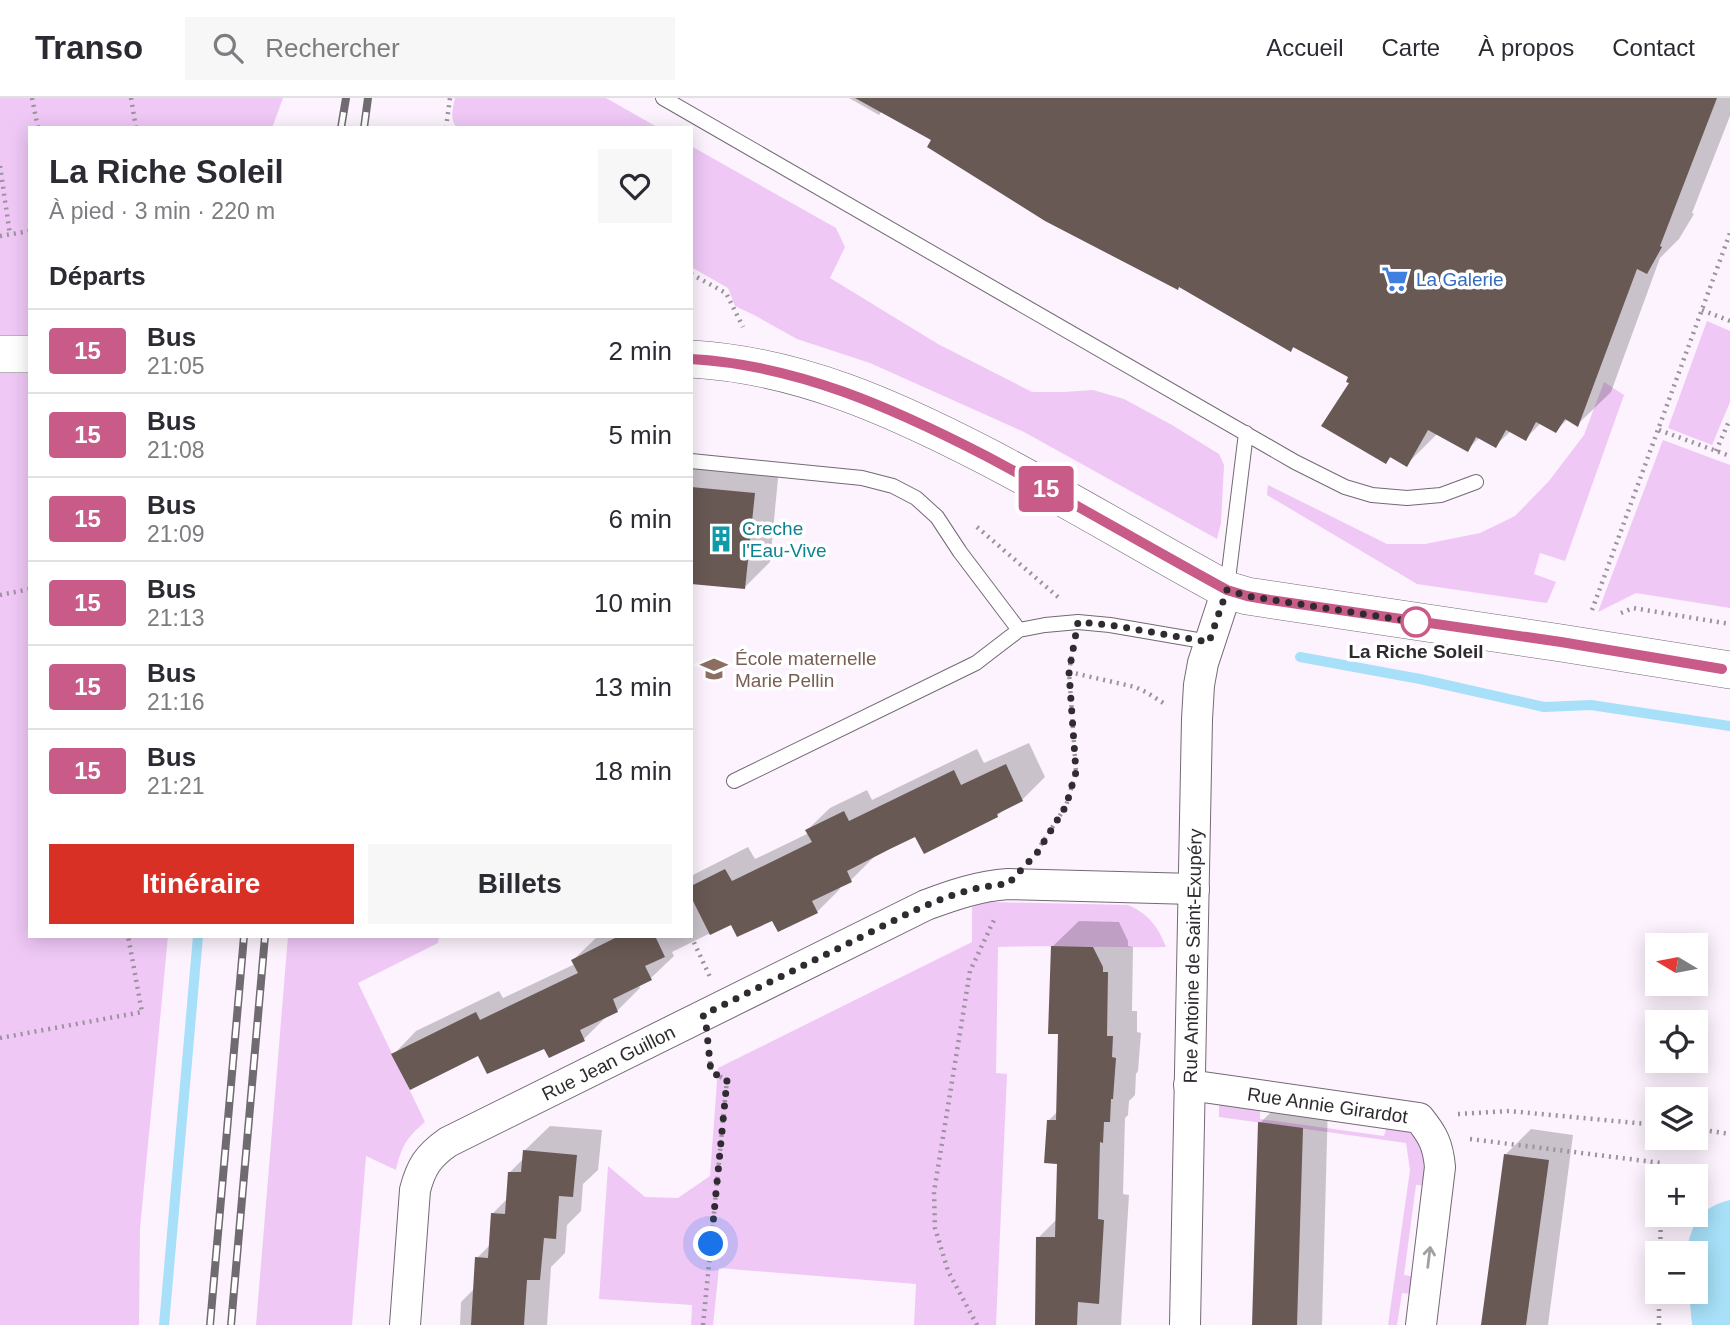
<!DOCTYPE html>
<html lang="fr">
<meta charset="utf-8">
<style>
body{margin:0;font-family:Helvetica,sans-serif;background:#f7f7f7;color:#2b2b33;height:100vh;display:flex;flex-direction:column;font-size:26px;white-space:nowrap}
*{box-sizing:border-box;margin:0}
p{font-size:23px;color:#7c7c81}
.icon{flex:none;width:38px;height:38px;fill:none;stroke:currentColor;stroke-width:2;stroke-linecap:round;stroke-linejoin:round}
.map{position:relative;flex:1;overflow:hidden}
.details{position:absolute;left:28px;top:28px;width:665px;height:812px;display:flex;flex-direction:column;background:#fff;border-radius:0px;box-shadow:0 4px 18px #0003}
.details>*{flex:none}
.badge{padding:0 14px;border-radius:5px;font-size:24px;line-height:46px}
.needle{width:46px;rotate:280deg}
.tools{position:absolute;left:1645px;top:835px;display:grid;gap:14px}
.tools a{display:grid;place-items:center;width:63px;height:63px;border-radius:0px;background:#fff;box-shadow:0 4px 18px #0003;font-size:35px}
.you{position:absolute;width:35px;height:35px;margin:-18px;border:5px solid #fff;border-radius:50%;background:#1a73e8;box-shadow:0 0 0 10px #1a73e833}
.map>.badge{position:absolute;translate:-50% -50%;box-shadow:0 0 0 4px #fff}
h2{padding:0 21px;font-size:26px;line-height:63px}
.round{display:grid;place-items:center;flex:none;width:74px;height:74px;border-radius:0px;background:#f7f7f7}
.overview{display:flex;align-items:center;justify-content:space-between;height:119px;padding:0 21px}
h1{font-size:33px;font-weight:600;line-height:52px}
.primary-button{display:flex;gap:14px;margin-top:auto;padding:14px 21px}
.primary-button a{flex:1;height:80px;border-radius:0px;background:#d93025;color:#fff;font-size:28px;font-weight:600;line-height:80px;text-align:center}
.primary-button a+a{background:#f7f7f7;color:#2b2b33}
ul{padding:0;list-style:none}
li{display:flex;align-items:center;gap:21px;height:84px;padding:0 21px;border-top:2px solid #e1e1e2}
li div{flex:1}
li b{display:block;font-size:26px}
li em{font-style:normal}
li .badge{min-width:77px;font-weight:700;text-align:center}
header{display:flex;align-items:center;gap:42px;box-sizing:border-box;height:98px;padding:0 35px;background:#fff;border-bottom:2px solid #e1e1e2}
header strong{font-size:33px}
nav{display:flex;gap:38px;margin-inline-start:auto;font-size:24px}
.search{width:490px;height:63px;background:#f7f7f7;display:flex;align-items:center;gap:18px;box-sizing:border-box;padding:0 24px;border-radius:0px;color:#7c7c81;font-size:26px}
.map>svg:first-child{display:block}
</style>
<header>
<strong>Transo</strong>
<div class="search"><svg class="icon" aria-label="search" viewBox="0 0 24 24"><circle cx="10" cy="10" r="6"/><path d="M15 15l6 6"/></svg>Rechercher</div>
<nav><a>Accueil</a><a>Carte</a><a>À propos</a><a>Contact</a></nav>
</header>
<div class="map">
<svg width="1730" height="1227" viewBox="0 0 1730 1227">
<rect width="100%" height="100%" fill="#fdf3fe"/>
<path fill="#efc8f6" d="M0,0H283L272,30H30V838H168L140,1130L139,1227H0Z
M455,0H606L659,30H457C449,21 453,10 455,0Z
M691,48L836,130L845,149L830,180L938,246L1032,294H1064L1093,292L1124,301L1172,327L1219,356L1224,367L1221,425L1217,441L1024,334L870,265L797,241L754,217L735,208L728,190L691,169Z
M1707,223L1730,233V304L1712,347L1668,330Z
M1604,284L1624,297L1565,463L1540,455L1534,476L1556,484L1547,505L1417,486L1267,397L1268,387L1387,446H1425L1480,435L1515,418L1549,383L1584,337Z
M1663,342L1730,367V510L1636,495L1598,514Z
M988,804L1128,807C1149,816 1158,829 1166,849C1110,850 1054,847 998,849L996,975L1007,976L996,1227H914L916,1186L719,1170L713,1227H691L692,1207L599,1201L608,1068L645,1099L678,1100L710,1078L718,970L972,844V809Z
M288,838H439L438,845L358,885L425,1024C407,1039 401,1049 396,1072L366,1058L352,1227H256Z
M1225,1005L1260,1010V1021L1384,1038L1387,1027L1403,1031L1409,1034L1419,1045L1428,1065L1427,1088L1416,1087L1404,1177L1415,1179L1412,1196L1402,1195L1397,1227H1388L1410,1072L1406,1045L1219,1019V1007Z"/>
<path fill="#a7e0f8" d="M1730,1102V1227H1692L1689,1194H1696V1155H1686C1692,1125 1699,1110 1730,1102Z"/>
<path fill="#0003" d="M849,0H1730V18L1692,115L1694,116L1679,141L1660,160L1611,294L1578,326L1568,321L1555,333L1541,325L1525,341L1511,333L1495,348L1480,339L1467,352L1438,335L1407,366L1392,358L1386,364L1351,285V278L1295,248L1291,252L882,13L879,17Z
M691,361L779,370L770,464L745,489L691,485Z
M1029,645L1045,679L1022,702L1006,710L997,718L916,737L873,758V760L851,782L838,788L840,791L817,814L731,825L672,854L674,858L651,880L639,887L640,890L617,913L607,918L584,941L545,948L478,956H394L416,933L499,893L503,900L575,866L573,862L598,838H691V778L748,749L755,761L809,735L807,732L830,710L867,692L872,702L977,651L984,665Z
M1079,823L1119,824L1128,843V848L1133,849L1132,913H1137V934L1141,935L1138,973L1136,976L1135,997L1129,1003L1128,1017L1125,1020L1123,1096L1129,1097L1121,1227H1036L1038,1140L1057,1121L1059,1064L1048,1023L1058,1013L1060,934L1053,848Z
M1286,999L1328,1005L1322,1227H1254L1260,1025Z
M550,1028L602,1032L598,1072L583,1086L581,1113L567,1127L565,1155L551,1169L547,1227H460L461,1204L475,1190L477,1160L491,1146L492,1116L507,1101L509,1075L524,1060V1053Z
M1531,1031L1573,1037L1548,1227H1482L1505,1057Z"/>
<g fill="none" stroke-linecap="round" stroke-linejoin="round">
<path stroke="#a7e0f8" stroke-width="10" d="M1300,559L1420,581L1544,609L1591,607L1730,628
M164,1227L198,838"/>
</g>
<path fill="#695954" d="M855,0H1717L1660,148L1662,149L1647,176L1637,171L1578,329L1565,321L1556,335L1536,324L1526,343L1506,332L1496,350L1476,339L1468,354L1428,332L1407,369L1390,359L1386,366L1321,328L1349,285L1346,284L1348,279L1293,249L1291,254L1179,189L1178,192L1045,123L927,49L931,42Z
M691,389L755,395L745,491L691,486Z
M1006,666L1023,703L997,716L998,719L924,756L915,739L890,751L847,773L852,784L812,803L818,815L778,834L772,823L737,839L731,827L710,837L691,799V788L725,771L732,783L812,744L805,732L844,713L849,723L954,672L961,687Z
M619,838H655L665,859L645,868L652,882L613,901L618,914L580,932L585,943L549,960L544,951L487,976L478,958L410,992L391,956L476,914L480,922L578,875L571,862Z
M1051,848L1093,849L1103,869V874H1108L1107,938H1113L1112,959L1116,960L1113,1001H1111L1110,1024H1104L1103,1045L1100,1044L1098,1121L1104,1122L1099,1206L1078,1204L1077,1227H1035L1036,1139H1055L1057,1066L1044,1065L1047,1022H1056L1058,936H1048Z
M1258,1024L1303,1030L1297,1227H1252Z
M523,1052L577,1057L573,1099L559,1098L556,1141L544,1140L540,1182H527L524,1227H471L475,1159L488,1160L491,1115L505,1116L508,1074H521Z
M1504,1056L1549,1062L1526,1227H1481Z"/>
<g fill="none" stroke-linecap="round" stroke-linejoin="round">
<g stroke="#736974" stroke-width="16">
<path id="service" d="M663,0L1295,364L1345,389L1372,397L1407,400L1441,397L1476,384
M691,363L862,380L893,388L916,400L937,419L960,454L1019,532
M1227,490L1246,335
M734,683L976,565L1019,532L1045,527L1078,524L1110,527L1209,544"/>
</g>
<g stroke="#736974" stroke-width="32">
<g id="minor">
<path id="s1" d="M1189,987L1419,1020C1433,1037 1438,1047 1440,1069L1421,1227"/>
<path id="s2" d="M405,1227L415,1092C421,1069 428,1058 448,1044L926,807C953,797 979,788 1008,786L1194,791"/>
<path id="s3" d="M1185,1227L1197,621L1199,587L1203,565L1227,492"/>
</g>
</g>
<g stroke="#736974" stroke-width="38">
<path id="tertiary" d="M0,256H30
M691,261C798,267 893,310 986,358C1067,400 1146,448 1227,492L1247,498L1561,545L1730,572"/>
</g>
<path stroke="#9a939b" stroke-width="4.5" stroke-dasharray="2 5" stroke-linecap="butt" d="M32,0L38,30
M131,0L136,30
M446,30L450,0
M0,68L10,137
M0,138L30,133
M691,176L726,195L743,229
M1702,212L1730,223
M1659,332L1730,358
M1716,353L1730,321
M977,429L1058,499
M0,497L30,491
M1592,512L1730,135
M1621,515L1633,510L1730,526
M1069,574L1135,589L1146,594L1165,606
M1037,753L1066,708L1076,674L1069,574L1073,549
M691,838L710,879
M0,940L142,914L128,838
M1458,1016L1509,1013L1657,1027
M1696,1031L1730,1036
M1470,1041L1661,1065V1078
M1660,1155L1661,1116
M703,1227L727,982L711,974L709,951
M977,1227L948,1173L935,1130L934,1094L970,873L994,822
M1659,1227V1194"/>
<use href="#service" stroke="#fff" stroke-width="14"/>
<use href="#minor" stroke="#fff" stroke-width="30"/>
<use href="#tertiary" stroke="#fff" stroke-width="37"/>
<g stroke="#706a71" stroke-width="8">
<path id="rail" d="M341,30L346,0
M364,30L368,0
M210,1227L244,838
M231,1227L265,838"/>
</g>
<use href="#rail" stroke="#fff" stroke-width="5" stroke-dasharray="16" stroke-linecap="butt"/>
</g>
<defs><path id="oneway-shaft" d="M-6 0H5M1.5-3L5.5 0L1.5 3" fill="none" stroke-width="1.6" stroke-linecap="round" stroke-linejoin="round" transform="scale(1.75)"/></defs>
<use stroke="#a1a0a2" href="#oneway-shaft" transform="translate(1429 1159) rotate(-83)"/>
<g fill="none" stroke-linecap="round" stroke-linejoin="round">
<g stroke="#fff" stroke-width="16">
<path id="line" d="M691,261C797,267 893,310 986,358C1067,401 1146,448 1227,492L1247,498L1270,502L1561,544L1722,571"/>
</g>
<use href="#line" stroke="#c95b89" stroke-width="10"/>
<path stroke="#2f2b30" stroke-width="7" stroke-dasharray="0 12.6" d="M711,1146L727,982L711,974L706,926L703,917C753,892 803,868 853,843C902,819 952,789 1008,786L1037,755L1066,708L1076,674L1069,574L1078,524L1110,527L1209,544L1227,492L1247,498L1416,524"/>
</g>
<defs>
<g id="supermarket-bare" transform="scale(2.1)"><path d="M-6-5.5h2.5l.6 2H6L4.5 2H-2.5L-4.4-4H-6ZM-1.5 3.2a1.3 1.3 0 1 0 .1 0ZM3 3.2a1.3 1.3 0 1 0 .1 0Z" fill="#3f7fe0" stroke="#fff" stroke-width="2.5" paint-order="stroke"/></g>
<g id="building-bare" transform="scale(2.1)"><path d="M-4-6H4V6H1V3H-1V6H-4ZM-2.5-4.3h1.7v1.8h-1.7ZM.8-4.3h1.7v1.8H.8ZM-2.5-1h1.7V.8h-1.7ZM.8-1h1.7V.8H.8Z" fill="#0f9aa8" stroke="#fff" stroke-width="2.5" paint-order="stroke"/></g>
<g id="school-bare" transform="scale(2.1)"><path d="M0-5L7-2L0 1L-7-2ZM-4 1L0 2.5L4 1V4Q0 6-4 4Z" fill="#8d6e63" stroke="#fff" stroke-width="2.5" paint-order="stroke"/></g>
</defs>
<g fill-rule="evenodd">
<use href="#supermarket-bare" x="1395" y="181"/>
<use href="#building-bare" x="721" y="441"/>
<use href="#school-bare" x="714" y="571"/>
</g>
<circle fill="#fff" stroke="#c95b89" stroke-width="3.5" cx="1416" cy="524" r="14"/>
<g text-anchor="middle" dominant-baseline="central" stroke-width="7" stroke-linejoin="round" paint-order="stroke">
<g font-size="19" fill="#366cbe" stroke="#fff" text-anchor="start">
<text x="1416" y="181">La Galerie</text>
</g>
<g font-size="19" fill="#0d838f" stroke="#fff" text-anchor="start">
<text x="742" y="430">Creche<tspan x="742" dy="22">l'Eau-Vive</tspan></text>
</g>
<g font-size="19" font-weight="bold" fill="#2f2b30" stroke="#fff">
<text x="1416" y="553">La Riche Soleil</text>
</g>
<g font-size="19" fill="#785e54" stroke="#fff" text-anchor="start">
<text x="735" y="560">École maternelle<tspan x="735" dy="22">Marie Pellin</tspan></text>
</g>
<g font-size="19" fill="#2f2b30" stroke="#fff">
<text stroke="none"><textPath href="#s3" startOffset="369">Rue Antoine de Saint-Exupéry</textPath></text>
<text stroke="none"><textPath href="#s2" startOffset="374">Rue Jean Guillon</textPath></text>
<text stroke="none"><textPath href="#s1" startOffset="140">Rue Annie Girardot</textPath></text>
</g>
</g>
</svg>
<div class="tools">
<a><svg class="needle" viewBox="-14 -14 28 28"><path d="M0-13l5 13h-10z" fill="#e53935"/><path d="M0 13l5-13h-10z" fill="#7c7c81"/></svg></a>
<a><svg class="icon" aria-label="locate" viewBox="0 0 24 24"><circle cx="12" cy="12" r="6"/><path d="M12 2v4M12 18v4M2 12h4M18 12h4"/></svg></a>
<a><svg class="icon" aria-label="layers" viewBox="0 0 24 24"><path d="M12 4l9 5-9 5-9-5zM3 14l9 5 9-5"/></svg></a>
<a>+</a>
<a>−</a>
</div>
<div class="you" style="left:711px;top:1146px"></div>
<b class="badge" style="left:1046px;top:391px;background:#c95b89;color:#fff">15</b>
<section class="details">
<div class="overview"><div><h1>La Riche Soleil</h1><p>À pied · 3 min · 220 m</p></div><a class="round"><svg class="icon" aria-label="heart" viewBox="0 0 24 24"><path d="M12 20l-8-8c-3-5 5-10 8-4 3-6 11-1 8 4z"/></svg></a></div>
<h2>Départs</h2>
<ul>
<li><span class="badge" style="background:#c95b89;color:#fff">15</span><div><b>Bus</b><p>21:05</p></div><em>2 min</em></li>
<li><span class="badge" style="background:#c95b89;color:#fff">15</span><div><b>Bus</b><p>21:08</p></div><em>5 min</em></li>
<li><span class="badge" style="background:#c95b89;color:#fff">15</span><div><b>Bus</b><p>21:09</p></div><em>6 min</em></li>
<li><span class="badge" style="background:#c95b89;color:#fff">15</span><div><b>Bus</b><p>21:13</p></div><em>10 min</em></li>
<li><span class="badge" style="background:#c95b89;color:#fff">15</span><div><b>Bus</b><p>21:16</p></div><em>13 min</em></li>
<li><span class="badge" style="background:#c95b89;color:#fff">15</span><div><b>Bus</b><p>21:21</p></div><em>18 min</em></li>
</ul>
<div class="primary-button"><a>Itinéraire</a><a>Billets</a></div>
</section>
</div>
